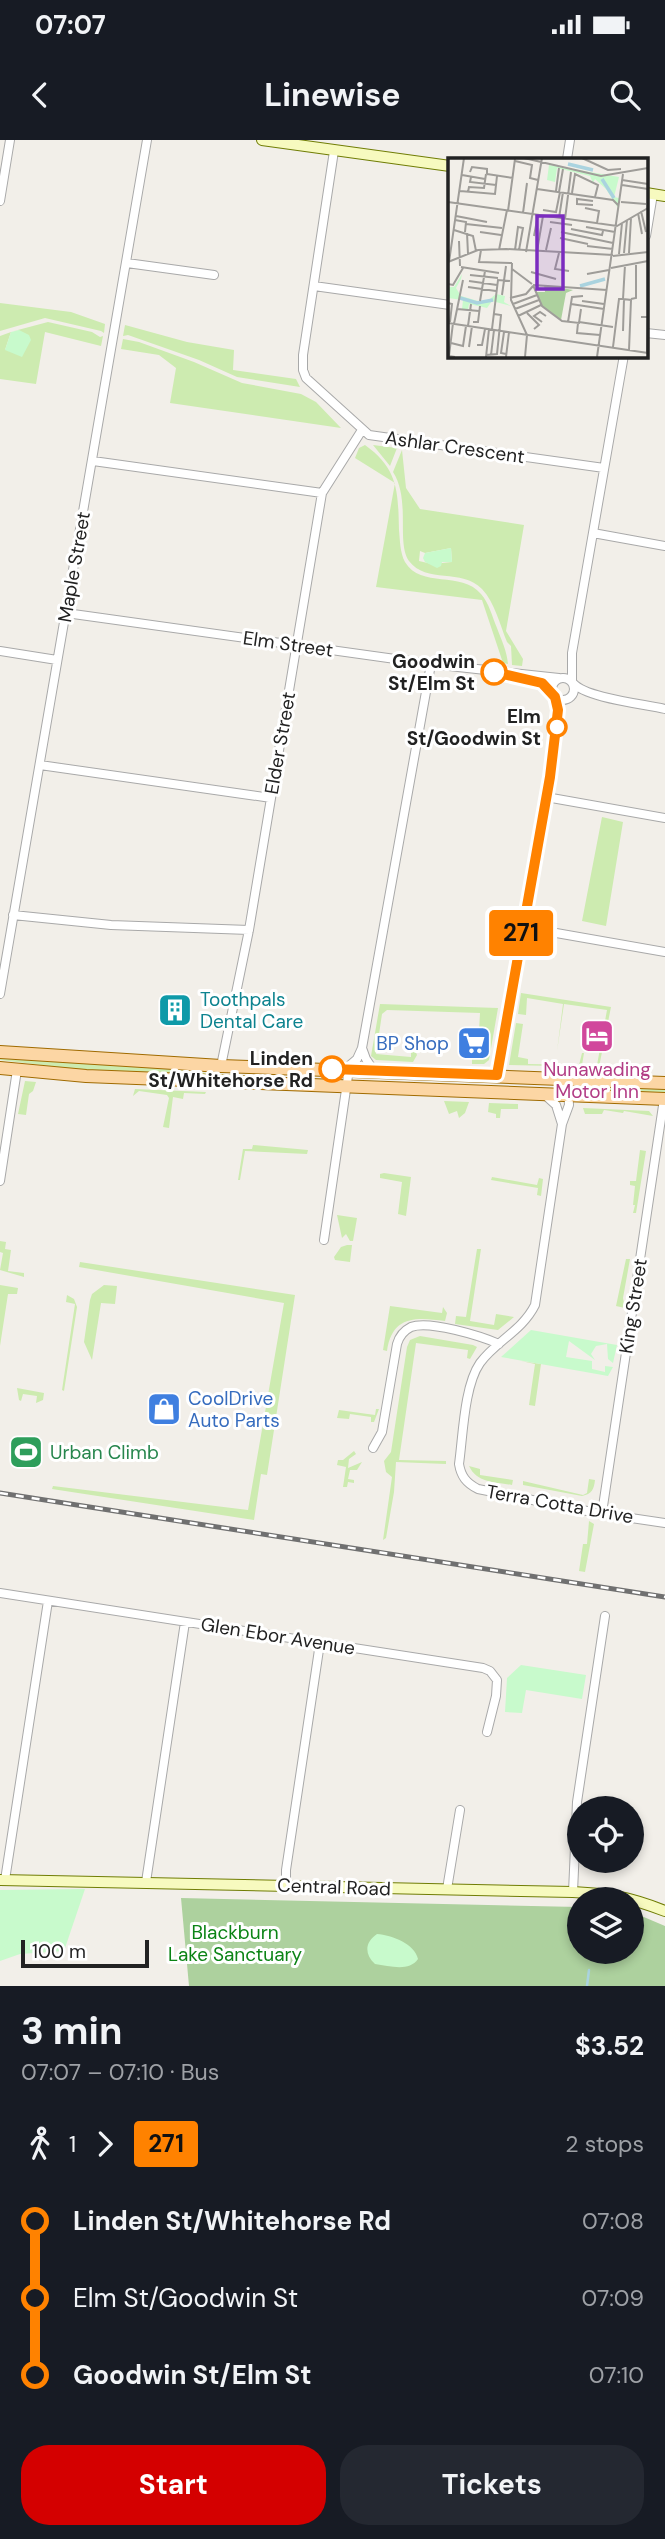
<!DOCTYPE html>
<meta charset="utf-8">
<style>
body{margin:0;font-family:"DM Sans",sans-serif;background:#242831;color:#f1f3f6;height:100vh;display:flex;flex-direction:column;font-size:26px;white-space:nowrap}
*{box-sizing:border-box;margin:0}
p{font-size:23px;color:#9ea1a6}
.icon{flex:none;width:38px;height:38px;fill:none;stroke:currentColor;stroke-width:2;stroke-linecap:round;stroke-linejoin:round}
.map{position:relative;height:1846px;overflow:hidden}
.side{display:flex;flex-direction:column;background:#171b24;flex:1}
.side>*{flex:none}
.badge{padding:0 14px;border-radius:5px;font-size:24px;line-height:46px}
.controls{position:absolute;left:567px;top:1656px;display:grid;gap:14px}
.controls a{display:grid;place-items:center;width:77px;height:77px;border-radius:50%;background:#171b24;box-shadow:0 4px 10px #0003;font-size:35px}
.scale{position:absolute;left:21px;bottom:18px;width:128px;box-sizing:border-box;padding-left:7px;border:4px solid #222;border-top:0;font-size:19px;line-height:24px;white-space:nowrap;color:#222;-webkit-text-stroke:5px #fff;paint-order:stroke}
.map>.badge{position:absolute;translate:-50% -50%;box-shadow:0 0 0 4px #fff}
.legs{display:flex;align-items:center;gap:10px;height:77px;padding:0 21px;font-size:23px}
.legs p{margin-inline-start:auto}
.headline{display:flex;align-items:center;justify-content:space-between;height:119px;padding:0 21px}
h1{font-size:38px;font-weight:700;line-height:52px}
.action{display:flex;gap:14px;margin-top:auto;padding:14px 21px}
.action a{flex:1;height:80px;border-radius:28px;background:#d40000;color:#fff;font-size:28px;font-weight:700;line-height:80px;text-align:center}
.action a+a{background:#242831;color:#f1f3f6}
ul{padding:0 21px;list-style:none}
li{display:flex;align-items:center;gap:24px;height:77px;font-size:26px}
li i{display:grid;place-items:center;width:10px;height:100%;margin:0 9px;background:currentColor}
li i::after{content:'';width:18px;height:18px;margin:-9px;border:5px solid;border-radius:50%;background:#171b24}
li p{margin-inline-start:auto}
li:first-child i{background:linear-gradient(#0000 50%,currentColor 0)}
li:last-child i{background:linear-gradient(currentColor 50%,#0000 0)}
.status{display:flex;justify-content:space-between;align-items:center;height:49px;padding:0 35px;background:#171b24;direction:ltr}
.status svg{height:19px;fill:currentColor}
header{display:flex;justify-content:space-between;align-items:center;height:91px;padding:0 21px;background:#171b24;font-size:32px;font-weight:700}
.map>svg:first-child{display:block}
</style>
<div class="status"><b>07:07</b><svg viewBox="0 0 49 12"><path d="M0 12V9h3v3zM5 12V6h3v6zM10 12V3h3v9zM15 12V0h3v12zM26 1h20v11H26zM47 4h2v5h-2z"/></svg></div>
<header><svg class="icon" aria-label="back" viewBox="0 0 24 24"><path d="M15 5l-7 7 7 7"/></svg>Linewise<svg class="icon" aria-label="search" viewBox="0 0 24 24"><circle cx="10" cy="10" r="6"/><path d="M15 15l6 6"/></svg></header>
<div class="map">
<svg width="665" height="1846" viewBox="0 0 665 1846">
<rect width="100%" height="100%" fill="#f2efe9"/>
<path fill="#cdebb0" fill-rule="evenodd" d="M0,163L71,172L105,184L104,193L101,191L45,178L0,191Z
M48,182L92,192L100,197L103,196L101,206L45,192L36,244L0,239V196L11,192L5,210L19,190L14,191Z
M125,185L187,202L234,210L233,230L296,239L300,247L237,237L199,220L128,195L123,196Z
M123,199L139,202L194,222L242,243L301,254L316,262L341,288L170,263L176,228L159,215L121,209Z
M365,305C399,329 398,353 399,390C400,400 400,413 405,422C421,449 461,430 481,454C489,463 492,476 497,488C501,499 507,511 508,524L503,523L482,460L376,447L395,343L355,318L359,308Z
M373,305L397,308L390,326Z
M402,310L406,348L420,369L524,385L506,491L523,519L522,526L512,525L511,506L507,502C500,485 495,463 482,449C462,428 426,444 409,421C396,402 411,360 393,332ZM451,408L452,422L432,424L419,421L420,411L425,413Z
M602,677L623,682L606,786L582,781Z
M521,853L611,867L599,927L509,925L516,883L523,884L518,917L528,919V924L579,925L582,913H584L582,925H597L607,870L564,864L557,911L563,864L527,858L526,875L518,874Z
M380,864L498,868L489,920L484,924H472V911H478L480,873L387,870L382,874L376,914L411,917V911L415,910L417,915L413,922L376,920L371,916Z
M0,918L184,929L205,933L336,940L83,930L0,920Z
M25,941L36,942L33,951L29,954L26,975L18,974Z
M572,945L665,948V953L575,950Z
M135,949L206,952L205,954L184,953L183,959L173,957L169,988L163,987L169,958L167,955L139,951L133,956Z
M444,961L469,962L465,973L459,978L457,971L449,974Z
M489,963L518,964V969H501L500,978H496V974L488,972Z
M583,968L649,971L653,976L624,971L623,973L604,970L602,974H585Z
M253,1005L308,1010L307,1014L245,1011L240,1040H238L243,1009H252Z
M640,1010L646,1011L636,1073H633L635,1065H633L635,1046L630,1045V1041H636Z
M384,1033L411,1037L406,1076L398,1074L402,1042L380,1038V1034Z
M492,1037L537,1045L539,1038L543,1039L541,1056L537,1055L538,1048L491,1040Z
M337,1075L357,1078L353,1101H350L346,1094L342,1098Z
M0,1101L6,1102L5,1109L11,1110L8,1131L24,1133V1137L0,1130L3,1113L0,1112Z
M347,1105H352L350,1122L335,1120L334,1117L341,1107Z
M477,1109H481L470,1181L494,1185L496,1174L514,1177L498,1190L455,1184L456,1176L466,1177Z
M626,1119H630L623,1158L625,1168L616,1166Z
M80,1122L295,1155L267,1335L261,1334L254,1380L52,1349L53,1346L248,1370L284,1163L79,1127Z
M0,1145L18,1148L17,1154H8L0,1206Z
M104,1145L117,1146L115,1164L101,1163L92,1220L84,1202L90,1160L92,1154Z
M67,1155L74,1159L77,1167L64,1251L62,1250L75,1164L66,1162Z
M390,1166L442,1173L443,1167L447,1173L445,1181C417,1177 392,1175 387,1211L383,1210Z
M420,1196L473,1205L477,1207L470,1219L467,1218L468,1210L416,1203L399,1320L446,1321V1324L396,1322L394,1352L386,1398L383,1400L392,1337L386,1332L384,1321L391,1312L407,1207L410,1200Z
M521,1221L541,1224L535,1266L529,1265L535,1224Z
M17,1248L44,1253L43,1260L36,1263L37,1256L23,1254L21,1261L19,1260Z
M376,1269H379L374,1282H371V1277L350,1274L349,1279L337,1278L339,1270L375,1275Z
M354,1311L356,1314L349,1319L348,1328L362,1322L357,1330H350L348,1339L354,1340V1343L348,1342L347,1347H343L346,1327L337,1325L338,1320H343Z
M469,1326L480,1329V1335L513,1340L512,1345C495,1342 477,1343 469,1326Z
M589,1339L595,1340C594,1349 592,1354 582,1356L523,1345V1341L583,1355L587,1353Z
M589,1381L594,1384L585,1432L579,1431L583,1404H587Z"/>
<path fill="#add19e" d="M181,1758L579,1767V1811H632V1772L665,1786V1846H189Z"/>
<path fill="#c8facc" d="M19,190L29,195L31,200L22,217L5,210L11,192Z
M451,408L452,422H442L441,426L437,428L425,422L423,418L425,413Z
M531,1190L617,1205L613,1223L608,1219L607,1204L596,1206L591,1214L595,1220L569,1201L566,1217L592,1221V1229L605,1232V1226L613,1227L608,1236L501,1217Z
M521,1525L586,1535L582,1559L526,1550L522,1573L505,1572L507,1538Z
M85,1749L64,1811L20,1814L0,1821V1750Z
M377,1794C392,1795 415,1804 418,1819C409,1832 390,1826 375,1824C364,1814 365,1802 377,1794Z"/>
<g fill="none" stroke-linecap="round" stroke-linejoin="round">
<path stroke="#aad3df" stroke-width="2.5" d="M587,1846L589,1830"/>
<g stroke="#a9a9a9" stroke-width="10">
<path id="street" d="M334,11L303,215V230L306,238L369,295L604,328
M567,19L570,0
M0,61L10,0
M646,96L653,54
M127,123L214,135
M314,146L450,165
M646,193L665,195
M93,321L322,353
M593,393L665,406
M66,473L431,524L559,538
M0,511L57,520
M552 549a11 11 0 1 1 22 0a11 11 0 1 1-22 0Z
M572,542V513L624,215
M573,543C586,558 644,564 665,569
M40,625L271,658
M546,657L665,678
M13,775L111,785L249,790
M522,787L665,812
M0,854L147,0
M362,908L366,919L374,931
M221,926L249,790L322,353L362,290
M344,930L357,919L362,908L431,524
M497,935L556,598L558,570L555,557
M560,939L568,948L569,965L562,984L535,1165C522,1191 496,1201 480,1223C464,1246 463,1296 459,1324C461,1336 466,1343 478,1349L597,1373L665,1383
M545,955L556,965L562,984
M0,1041L17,930
M324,1100L349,929
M373,1308L382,1292L397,1204C399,1197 403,1191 411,1187C429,1180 481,1196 499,1204
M602,1373L664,959
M0,1453L483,1528L490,1531L497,1540L496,1556L487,1592
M5,1740L48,1461
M146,1742L185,1482
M286,1745V1730L320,1503
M447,1749L460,1670
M573,1752L577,1662L605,1476"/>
</g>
<g stroke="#707d05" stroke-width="12">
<path id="secondary" d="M262,0L450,26
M646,53L665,56
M0,1740L573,1752C612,1754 629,1757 665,1771"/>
</g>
<g stroke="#a06b00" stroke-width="14">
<path id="primary" d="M0,912L221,926L665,943
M0,928L86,936L665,959"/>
</g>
<use href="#street" stroke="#fff" stroke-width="8"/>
<use href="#secondary" stroke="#f7fabf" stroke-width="10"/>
<use href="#primary" stroke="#fcd6a4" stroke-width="12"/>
<g stroke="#707070" stroke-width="5">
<path id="rail" d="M0,1353L665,1457"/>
</g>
<use href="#rail" stroke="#fff" stroke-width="2.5" stroke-dasharray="8" stroke-linecap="butt"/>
</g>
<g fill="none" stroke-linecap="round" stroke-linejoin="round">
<g stroke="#fff" stroke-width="16">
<path id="line-1" d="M332,929L497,935L550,637L558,570L555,557L542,543L494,532"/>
</g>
<use href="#line-1" stroke="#ff8200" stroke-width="10"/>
</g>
<defs>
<g id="building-square" transform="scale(1.75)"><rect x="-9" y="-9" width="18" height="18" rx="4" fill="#0f9aa8" stroke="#fff"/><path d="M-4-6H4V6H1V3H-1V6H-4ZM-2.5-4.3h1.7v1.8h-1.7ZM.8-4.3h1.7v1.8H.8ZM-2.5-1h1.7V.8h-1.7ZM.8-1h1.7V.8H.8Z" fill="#fff"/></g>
<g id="hotel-square" transform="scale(1.75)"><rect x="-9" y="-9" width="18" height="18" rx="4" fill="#d1479c" stroke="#fff"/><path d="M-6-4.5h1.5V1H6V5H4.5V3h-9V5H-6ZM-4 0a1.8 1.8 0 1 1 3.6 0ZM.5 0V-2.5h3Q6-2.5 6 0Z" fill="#fff"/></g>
<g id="supermarket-square" transform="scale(1.75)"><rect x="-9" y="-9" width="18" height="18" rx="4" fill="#3f7fe0" stroke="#fff"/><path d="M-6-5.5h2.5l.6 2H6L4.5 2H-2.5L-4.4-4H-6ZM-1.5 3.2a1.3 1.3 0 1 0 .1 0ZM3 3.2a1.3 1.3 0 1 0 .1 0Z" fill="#fff"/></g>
<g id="shop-square" transform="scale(1.75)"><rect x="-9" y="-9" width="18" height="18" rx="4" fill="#3f7fe0" stroke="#fff"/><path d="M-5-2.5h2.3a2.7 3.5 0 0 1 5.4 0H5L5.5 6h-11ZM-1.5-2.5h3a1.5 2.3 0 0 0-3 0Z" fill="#fff"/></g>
<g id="stadium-square" transform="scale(1.75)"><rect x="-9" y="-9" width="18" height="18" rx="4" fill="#2e9e5b" stroke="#fff"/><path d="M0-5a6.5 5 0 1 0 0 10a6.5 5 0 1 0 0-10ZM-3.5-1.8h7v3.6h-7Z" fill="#fff"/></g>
</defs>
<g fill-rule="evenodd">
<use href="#building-square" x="175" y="870"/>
<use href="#hotel-square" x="597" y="896"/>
<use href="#supermarket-square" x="474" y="903"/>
<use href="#shop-square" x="164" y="1269"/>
<use href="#stadium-square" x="26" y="1312"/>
</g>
<g fill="#fff" stroke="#ff8200" stroke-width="3.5">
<circle cx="494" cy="532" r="12"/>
<circle cx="557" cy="587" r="9"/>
<circle cx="332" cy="929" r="12"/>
</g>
<g text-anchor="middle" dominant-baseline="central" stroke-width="6" stroke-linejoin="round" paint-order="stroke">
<g font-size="19" fill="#222" stroke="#fff">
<text transform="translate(455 307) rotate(8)">Ashlar Crescent</text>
<text transform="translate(74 427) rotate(-80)">Maple Street</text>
<text transform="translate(288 504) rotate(8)">Elm Street</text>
<text transform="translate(280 603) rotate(-80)">Elder Street</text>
<text transform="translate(633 1166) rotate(-81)">King Street</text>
<text transform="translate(560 1364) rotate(10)">Terra Cotta Drive</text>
<text transform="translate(278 1496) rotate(9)">Glen Ebor Avenue</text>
<text transform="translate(334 1747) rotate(2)">Central Road</text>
</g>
<g font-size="19" font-weight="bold" fill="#222" stroke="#fff" text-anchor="end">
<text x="475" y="521">Goodwin<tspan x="475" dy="22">St/Elm St</tspan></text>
<text x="541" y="576">Elm<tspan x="541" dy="22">St/Goodwin St</tspan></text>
<text x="313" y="918">Linden<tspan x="313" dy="22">St/Whitehorse Rd</tspan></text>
</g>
<g font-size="19" fill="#0d838f" stroke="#fff" text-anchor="start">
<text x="200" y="859">Toothpals<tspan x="200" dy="22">Dental Care</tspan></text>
</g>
<g font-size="19" fill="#366cbe" stroke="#fff" text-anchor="end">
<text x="449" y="903">BP Shop</text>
<text x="188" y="1258" text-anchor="start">CoolDrive<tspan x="188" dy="22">Auto Parts</tspan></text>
</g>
<g font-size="19" fill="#b23c85" stroke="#fff">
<text x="597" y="929">Nunawading<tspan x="597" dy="22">Motor Inn</tspan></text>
</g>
<g font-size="19" fill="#27864d" stroke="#fff" text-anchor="start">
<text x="50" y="1312">Urban Climb</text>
</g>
<g font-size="19" fill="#0c8416" stroke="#fff">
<text x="235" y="1792">Blackburn<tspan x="235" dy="22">Lake Sanctuary</tspan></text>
</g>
</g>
<g transform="translate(448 18)">
<rect width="200" height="200" fill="#f2efe9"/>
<path d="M96,127L125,132L118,135L113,162L94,148L88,134H97Z" fill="#add19e"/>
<path d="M101,7L171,19L166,39L171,40L170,50L158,31L147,21L145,25L142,18L109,10L107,24L99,22ZM14,116L13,121L8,130L13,138L37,145L48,136L57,138L56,144L63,148L44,143L39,150L21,146L20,152L14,151L15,142L0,140V129H6Z" fill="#c8facc"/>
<path fill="none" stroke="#aad3df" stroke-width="3.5" d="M120,6L145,12M154,21L166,40M132,128L157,121M12,140L29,145L45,142"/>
<path fill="none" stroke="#9f9d99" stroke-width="2" d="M76,0L153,18L200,10M134,0L160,12L173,11M67,3L84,7L82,20L90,22M22,14L24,9L39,11V16M39,16L65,20M14,17L37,21M23,19L22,24L48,27M174,22L200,26M174,27L200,31M89,31L165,42L170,47M12,33L47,36L49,18M108,33L111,10M20,34L21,29L36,30L38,16M111,34L115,11M124,35L127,16L150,27L147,39M0,44L169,68L200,50M173,44L198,46M145,47L129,46V41L145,43M137,50L151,53L149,65M95,52L108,54L112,34M60,53L67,1M193,53L198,74M75,55L79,25M190,55L194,76M8,58L39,64M111,60L115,34M117,61L123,14M7,62L18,64L17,74M102,64L124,67M18,66L54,70M138,69L167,74M123,71L154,77L155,73M6,72L25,78L28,93M32,74L53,77M113,74L165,85M19,75L20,96M86,78L90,57M112,80L140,86M11,83L12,108M139,88L165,91M33,92L31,104L64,105M51,92L59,52M67,92L70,69L75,70L71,92M98,92L103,70M89,93L95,58M78,94L94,0M111,95L107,111L121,113M176,95L179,62M181,95L183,60M171,96L174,65M165,98L200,94M0,104L30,92L58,91L165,97M1,104L16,0M64,105L63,142L79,177L77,199M13,109L51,115M163,110L200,103M64,111L84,126M83,114L108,121M139,116L161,112M22,117L50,120M21,123L49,127M0,126L5,127L15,110M85,127L94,148L114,163L131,165L133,151M85,127L159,132M20,129L48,133M54,137L58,108M62,140L78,136L85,128M175,141L183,142L181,192M175,141L177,107M183,141L188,140V105M32,143L37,113M134,143L156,146M0,145L4,146L2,164M65,146L89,137M123,146L156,151M9,151L31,153M67,151L91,142M79,155L91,167L86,171M70,158L93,147M193,159H200L199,194M25,164H30L32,148M94,164L86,158L92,154L98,158M120,164L124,139L135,138M131,164L165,169M0,165L200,195M5,165L1,198L7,199M130,165L129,175L152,177M6,166L15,122M20,168L23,146M44,171L50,122L62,123M175,173L176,141M56,174L53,195L58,196M3,185L15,188L18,168M29,187H34L37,171M21,189L24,168M165,189L171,141H175M38,197L49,196L53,157L46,156M43,197L46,172M38,199L41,171M58,199L61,174M149,199L175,16"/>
<path fill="#7b2cbf" fill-opacity="0.15" stroke="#7b2cbf" stroke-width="3.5" d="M89,58H115V131H89Z"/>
<rect width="200" height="200" fill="none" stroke="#222" stroke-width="3.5"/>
</g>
</svg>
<div class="controls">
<a><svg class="icon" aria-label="locate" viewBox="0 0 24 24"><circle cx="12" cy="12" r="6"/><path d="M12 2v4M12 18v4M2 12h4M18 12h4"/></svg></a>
<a><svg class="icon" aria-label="layers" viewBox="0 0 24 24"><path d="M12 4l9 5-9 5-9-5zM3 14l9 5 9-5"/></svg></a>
</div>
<div class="scale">100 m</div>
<b class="badge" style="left:521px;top:793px;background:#ff8200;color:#111">271</b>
</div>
<section class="side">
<div class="headline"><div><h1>3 min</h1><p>07:07 – 07:10 · Bus</p></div><b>$3.52</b></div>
<div class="legs"><svg class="icon" aria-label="walk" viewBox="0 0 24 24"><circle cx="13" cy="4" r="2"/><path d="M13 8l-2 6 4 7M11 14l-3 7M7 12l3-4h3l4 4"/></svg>1<svg class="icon" aria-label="forward" viewBox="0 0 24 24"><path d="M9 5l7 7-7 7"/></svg><b class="badge" style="background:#ff8200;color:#111">271</b><p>2 stops</p></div>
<ul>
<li><i style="color:#ff8200"></i><b>Linden St/Whitehorse Rd</b><p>07:08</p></li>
<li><i style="color:#ff8200"></i><span>Elm St/Goodwin St</span><p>07:09</p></li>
<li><i style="color:#ff8200"></i><b>Goodwin St/Elm St</b><p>07:10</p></li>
</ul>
<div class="action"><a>Start</a><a>Tickets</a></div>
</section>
